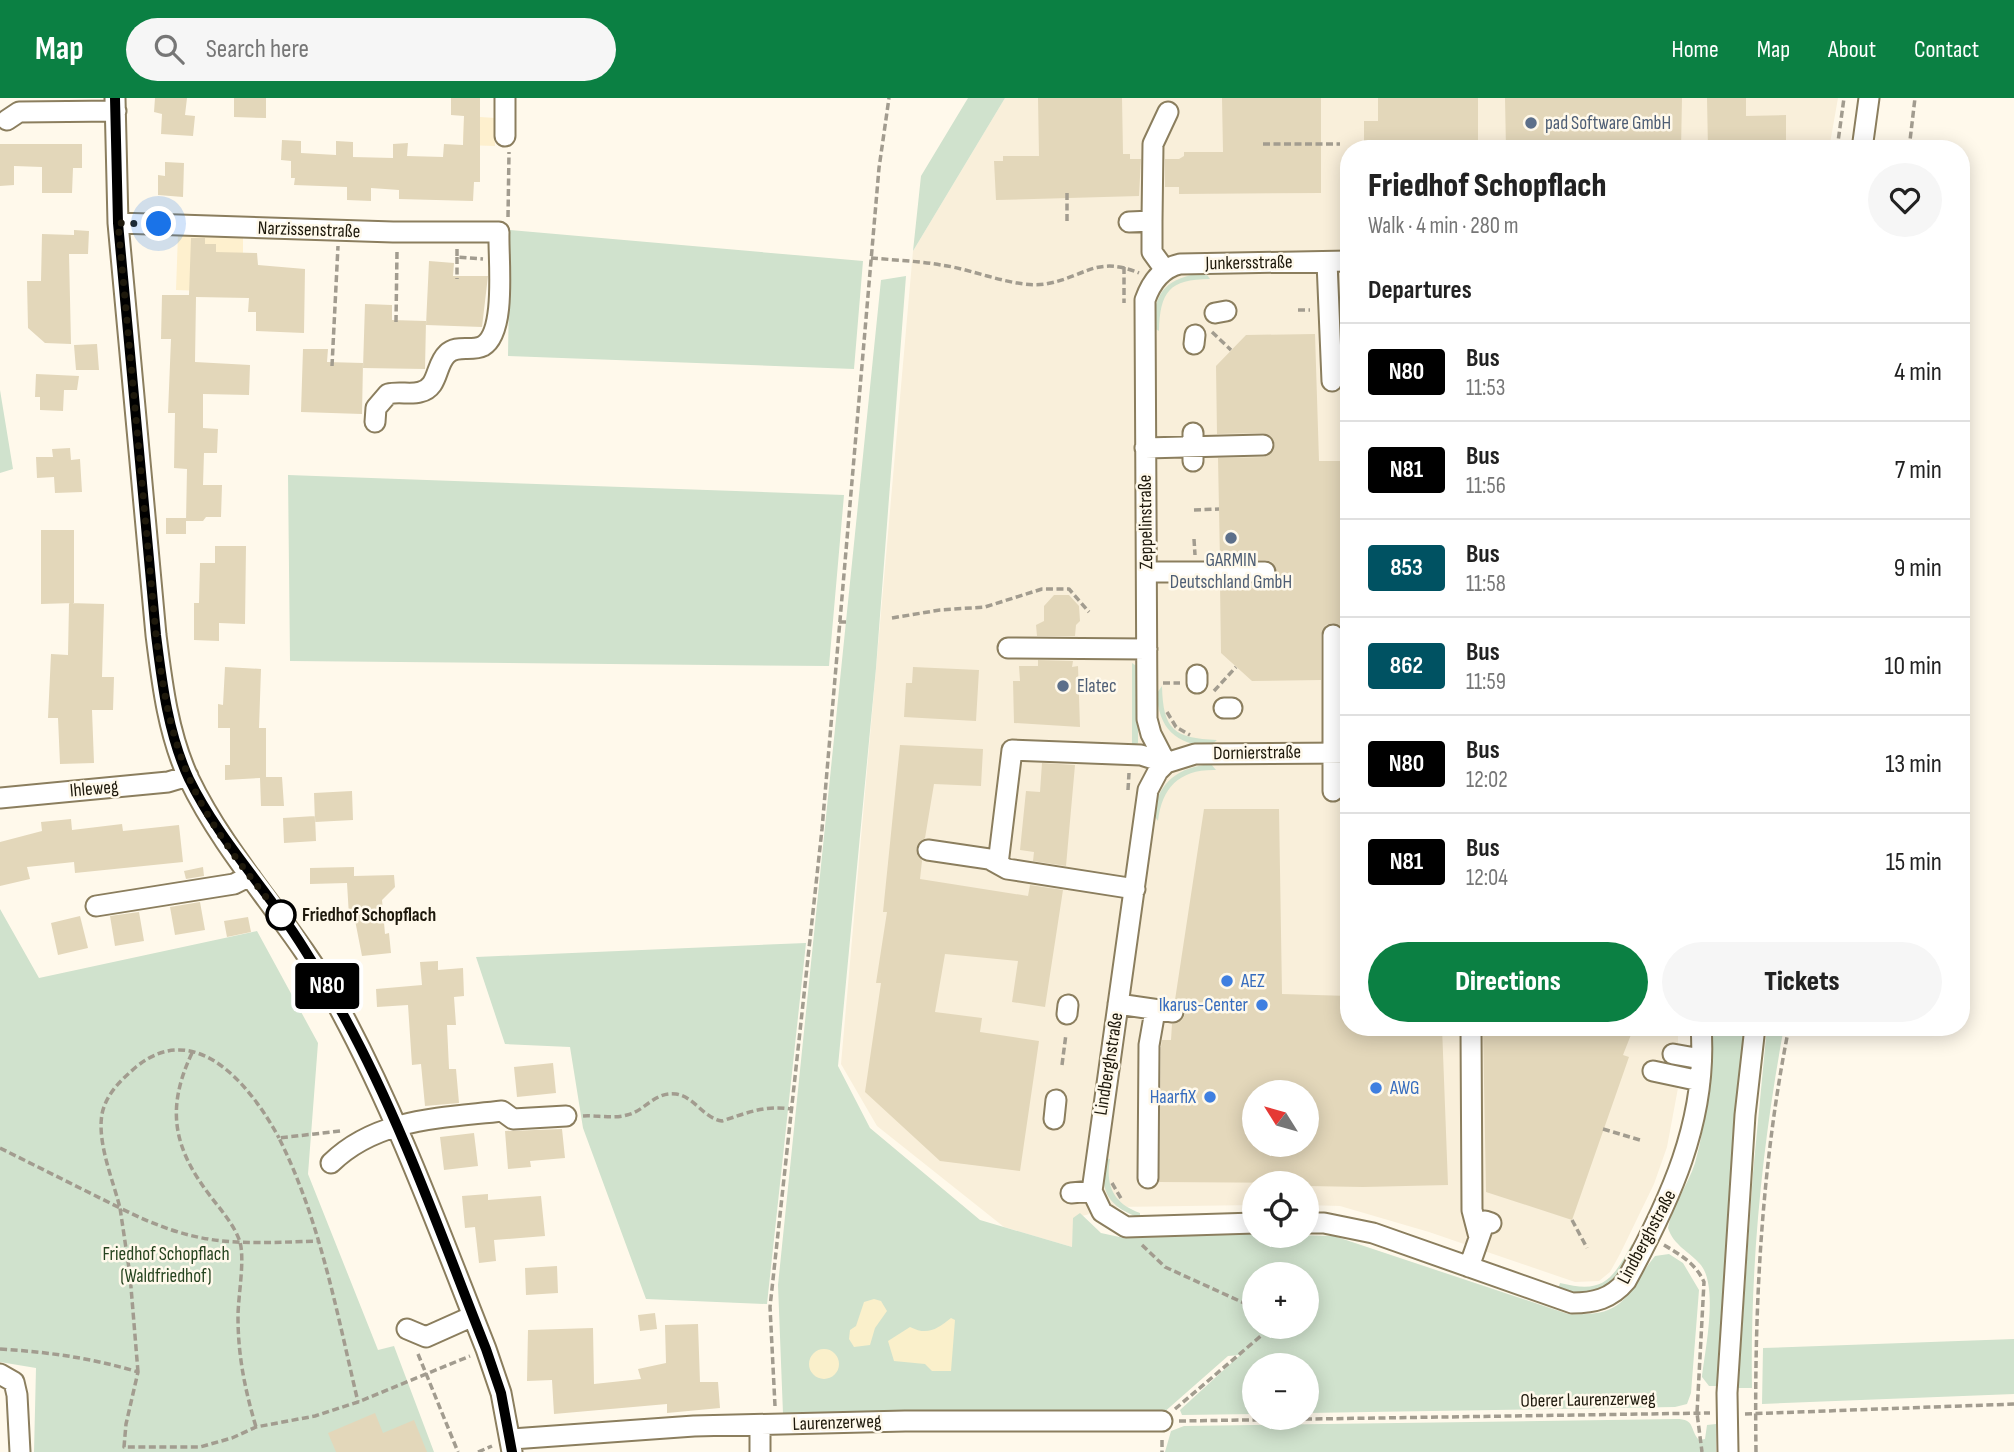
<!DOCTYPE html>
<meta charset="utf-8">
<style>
body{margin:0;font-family:"Sofia Sans Condensed",sans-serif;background:#f6f6f6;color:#222;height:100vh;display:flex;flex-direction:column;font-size:26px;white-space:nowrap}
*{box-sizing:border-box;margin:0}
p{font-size:23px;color:#767676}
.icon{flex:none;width:38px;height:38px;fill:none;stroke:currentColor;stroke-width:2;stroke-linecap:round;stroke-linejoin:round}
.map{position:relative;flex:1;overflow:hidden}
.drawer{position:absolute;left:1340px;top:42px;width:630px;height:896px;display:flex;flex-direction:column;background:#fff;border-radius:28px;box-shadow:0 4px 18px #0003}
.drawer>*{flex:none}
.badge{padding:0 14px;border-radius:5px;font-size:24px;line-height:46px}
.needle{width:46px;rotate:307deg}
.tools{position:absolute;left:1242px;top:982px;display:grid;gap:14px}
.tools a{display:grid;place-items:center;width:77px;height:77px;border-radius:50%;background:#fff;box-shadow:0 4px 18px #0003;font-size:35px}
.you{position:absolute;width:35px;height:35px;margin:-18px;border:5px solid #fff;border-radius:50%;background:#1a73e8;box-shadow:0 0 0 10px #1a73e833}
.map>.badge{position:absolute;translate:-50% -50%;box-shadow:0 0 0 4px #fff}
h2{padding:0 28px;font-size:26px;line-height:63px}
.round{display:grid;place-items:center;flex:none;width:74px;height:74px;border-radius:37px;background:#f6f6f6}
.summary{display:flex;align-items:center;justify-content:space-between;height:119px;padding:0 28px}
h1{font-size:33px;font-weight:800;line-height:52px}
.cta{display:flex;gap:14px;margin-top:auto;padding:14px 28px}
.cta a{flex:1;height:80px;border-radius:42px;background:#0b8043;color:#fff;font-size:28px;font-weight:800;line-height:80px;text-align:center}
.cta a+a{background:#f6f6f6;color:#222}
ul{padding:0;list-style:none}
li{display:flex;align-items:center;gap:21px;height:98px;padding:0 28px;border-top:2px solid #e0e0e0}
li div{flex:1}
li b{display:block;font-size:26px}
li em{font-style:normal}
li .badge{min-width:77px;font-weight:700;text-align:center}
header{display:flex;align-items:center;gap:42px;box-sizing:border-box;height:98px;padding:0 35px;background:#0b8043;color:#fff}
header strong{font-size:33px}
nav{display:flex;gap:38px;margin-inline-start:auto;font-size:24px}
.search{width:490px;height:63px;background:#f6f6f6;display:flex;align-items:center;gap:18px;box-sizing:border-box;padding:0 24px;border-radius:38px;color:#767676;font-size:26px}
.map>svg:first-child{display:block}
</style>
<header>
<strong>Map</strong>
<div class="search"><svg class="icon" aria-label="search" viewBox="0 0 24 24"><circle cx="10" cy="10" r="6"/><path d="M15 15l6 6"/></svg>Search here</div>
<nav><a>Home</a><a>Map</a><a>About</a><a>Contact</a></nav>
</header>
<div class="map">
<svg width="2014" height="1354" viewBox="0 0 2014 1354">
<rect width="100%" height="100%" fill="#fff9eb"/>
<path fill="#f9efda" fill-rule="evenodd" d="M1005,0H1838L1829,51H1349V929H1678V990L1667,1049L1654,1086L1620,1156L1610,1174L1599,1183L1575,1184L1429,1134L1340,1108L1307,1107V1085H1255V1107L1117,1109L1074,1120L1072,1149L1004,1129L877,1028L841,966L913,153ZM1255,994H1307V1046H1255Z"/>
<path fill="#fef0ce" d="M464,18L496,20L495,48L463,47Z
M178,136L243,138V155H257V185L204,193L176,192Z"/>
<path fill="#d0e2cd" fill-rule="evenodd" d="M968,0H1005L913,153L921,78Z
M510,132L863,163L854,271L508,258Z
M1205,174L1210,181C1169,181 1160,194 1159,233L1152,229C1156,191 1166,181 1205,174Z
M906,178L876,570L838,968L870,1030L980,1122L1072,1149L1073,1120L1080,1115L1101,1135L1124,1140L1247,1136L1334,1138L1568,1216C1628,1219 1623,1198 1655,1158L1669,1156L1683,1165L1699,1192L1691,1295L1687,1306L1675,1309L1307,1315V1267H1255V1316L1182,1317L1180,1312L1240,1257L1228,1258L1162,1316L885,1313L783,1316L778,1187L881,182ZM1255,1176H1307V1228H1255Z
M0,292L13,371L0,375Z
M288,377L844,397L829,568L290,563Z
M1132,565L1138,569V645L1132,648Z
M1162,588C1163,632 1174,640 1217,642L1210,648C1176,647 1158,630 1157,595Z
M1211,666L1216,672C1180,671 1162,689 1158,723L1153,716C1159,683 1179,669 1211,666Z
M0,811L39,880L257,833L318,945L308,1076L378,1252L394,1248L434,1354H34L36,1270L0,1264Z
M806,845L767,1206L646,1201L583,1030L570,949L505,946L476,859Z
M1711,929H1746L1731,1074L1718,1288H1709L1702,1279C1705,1252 1719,1187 1700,1166C1689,1153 1674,1148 1668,1130C1672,1108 1688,1087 1695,1065C1708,1020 1709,975 1711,929Z
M1767,929H1784C1762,1047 1750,1170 1752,1290H1738L1753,1075Z
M1104,1060L1110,1061C1105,1088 1114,1106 1140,1115V1120C1106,1107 1101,1094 1104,1060Z
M1632,1146L1635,1152C1615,1187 1602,1203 1558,1191L1560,1185C1604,1196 1612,1182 1632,1146Z
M2014,1241V1296L1762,1306L1763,1250Z
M1676,1321C1696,1321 1689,1331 1699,1342L1705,1341L1707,1327L1716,1326V1354H1165L1171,1333L1184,1328Z"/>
<path fill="#faf0cb" d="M874,1201L881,1203L887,1213L875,1230L870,1247L854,1249L849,1241L850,1232L856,1228L864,1204Z
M951,1220L955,1222L951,1273H932L925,1266L894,1263L888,1243L910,1229C928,1238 937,1231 951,1220Z
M809 1266a15 15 0 1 1 30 0a15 15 0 1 1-30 0Z"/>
<path fill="#e3d7ba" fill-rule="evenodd" d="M155,0H187L185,17L195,18L193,38L161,36L162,16L154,14Z
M234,0H266V20L234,19Z
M451,0H480V84H474L473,103L399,101V92L371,90V103L347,102V89L294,87L295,80H291V63L281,62L282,42L301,43V55L336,57V43L353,44V59L393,60V46L408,45L407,58L443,59L444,46L463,47L464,18L451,17Z
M1038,0H1122L1123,56H1130V61H1141L1139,98L996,102L994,63H1003V58H1039Z
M1222,0H1321V95L1179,96V89H1165V61H1179L1184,58V54H1223Z
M1378,0H1478V48L1364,51V23H1378Z
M1505,0H1682L1681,51H1506Z
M1707,0H1746V18L1786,17V51H1708Z
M0,46H82V70H73L72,95H42V69L14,68V87L0,88Z
M165,64L184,65L183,99L158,97V77L165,78Z
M74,132L89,133L88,156H69L71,246L45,245L28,230L27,183H41L42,136L74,137Z
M191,140H205V146H216V154L257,155L258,167L305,171L304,235L256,233V214H248L249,200L196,199L195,264L250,267L249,297L203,296V330L218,331L217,355H204L203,387H222L221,419H206L203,423H186L187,371L174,370L175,315H168L171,241H161L162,197H189Z
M429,163L454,165L453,178H488L482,229L426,227Z
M365,206L392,207V222L426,223L425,271L363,270Z
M1315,236L1319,363H1349V582H1345L1344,532L1332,525L1326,527L1321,536V582L1252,583L1221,555L1220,486H1266L1275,481L1277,473L1272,464L1266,462H1220L1218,360L1264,359L1273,353L1275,346L1269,337L1263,335L1217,336L1216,268L1246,237Z
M97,246L99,272H76L74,247Z
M303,251H328L327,264L363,265L362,316L301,314Z
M36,276L79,278L77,292H64L63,313L40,312V299H35Z
M70,350L71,362L80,361L82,394L55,395L54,379L37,380L36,359H53L52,351Z
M166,420H186V436H166Z
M41,432H74V505L41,506Z
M215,448H246L245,526L219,525V543L194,542V505H199L200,465H215Z
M1054,497H1069L1079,508L1080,523L1076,527L1075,538H1037L1036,527L1044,523V508Z
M69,505L104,506L102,579H114L113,612H92L94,665L60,666L58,620H48L51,556L68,557Z
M1038,562L1073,563L1072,569L1078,568L1080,629L1014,625L1013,583H1020L1019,568H1038Z
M225,569L261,571L259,630H266V679H282L284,708H261L260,680L225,682V667H230V630H218V606L223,607Z
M913,569L979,572L976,623L904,619L906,585H912Z
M900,647L983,651L981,688L934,686L925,740L916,751L922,763L920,781L1028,798L1030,787L1063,792L1045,909L1012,904L1018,863L945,856L935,914L982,920L980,934L1039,943L1020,1073L940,1063L865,994L881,885H876L887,814H883Z
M1042,665L1075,667L1066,768L1033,763L1034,754L1020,752L1026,693L1040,694Z
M352,693L353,722L315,724L314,695Z
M1204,711H1279L1282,896L1349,898V929H1442L1448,1087L1363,1089L1307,1088V1085L1159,1084L1161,948L1162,942H1171L1172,926L1182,922L1185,916L1184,909L1175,902ZM1255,994H1307V1046H1255Z
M315,718L316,743L284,745L283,720Z
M71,721L72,732L122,726L123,733L179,727L183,764L75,775L74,764L27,769L30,781L0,788V744L42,733L41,724Z
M203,769L204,778L186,781L184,773Z
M354,769V778L394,777L395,789L382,802L385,836L389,835L391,855L362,858L354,817L349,818L347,785L310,786V770Z
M200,804L205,832L175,837L170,809Z
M139,814L144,843L115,848L110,818Z
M80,818L88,850L58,857L51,825Z
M248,819L251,834L227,839L224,823Z
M438,863V872L463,870L464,898L454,899L456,927H447L449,971H456L459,1005L425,1008L421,966L412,967L408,907L377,909L376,891L422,887L420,864Z
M1483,929H1634L1623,957L1629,959L1572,1122L1486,1094Z
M553,965L556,995L517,999L514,969Z
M562,1031L565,1060L530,1063L531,1069L508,1071L505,1033Z
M474,1035L478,1068L444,1072L440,1039Z
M488,1096V1102L541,1098L545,1138L494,1142L496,1163L479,1165L475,1129L465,1130L462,1098Z
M557,1168L558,1195L526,1197L525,1170Z
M655,1215L657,1231L640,1233L638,1217Z
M698,1226L700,1284H718L720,1310L667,1315V1306L554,1316L552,1282L527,1283L528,1232L593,1230L594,1286L641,1281L638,1271L666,1265L665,1227Z
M375,1315L383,1335L414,1322L427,1354H336L328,1335Z"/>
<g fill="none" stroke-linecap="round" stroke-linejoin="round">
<g stroke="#8b7e5e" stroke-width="23">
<path id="minor" d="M115,0L118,125L156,537C162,585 168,636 189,681C228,762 294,827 337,906C397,1016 440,1135 486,1251L501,1295L512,1354
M505,0V38
M7,22L19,14L116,13
M1862,51L1869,0
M1152,123L1153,46L1168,14
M1129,124L1152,123V154L1165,172
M118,125L393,134H499C498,160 507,234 483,248C471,254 457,246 447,256C435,267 439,290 420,294C410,297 399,293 388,296L376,310L375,324
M1327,164L1332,283
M1215,215L1226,213
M1194,246L1195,237
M1145,350L1263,347
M1193,363V335
M1147,474H1265
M1333,537V693
M1008,550L1147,551
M1197,577V585
M1224,610H1232
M1166,665L1151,636L1147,621L1145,202C1151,185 1161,170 1180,166L1349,163
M0,700L168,684L188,678
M928,752L989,761L1007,771L1135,791
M998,766L1012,652L1141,657L1166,665
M96,808L234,786L250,778
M1118,906L1173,914
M1067,916L1068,907
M1471,929L1472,1112L1479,1139
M1673,956L1701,961
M1653,973L1700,983
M1054,1021L1056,1002
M331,1065C377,1020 442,1020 502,1013L513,1021L566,1018
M1148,1080L1149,947L1155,913
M1071,1095L1092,1093
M1255,1125L1126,1129L1102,1114L1092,1093L1148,692L1158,673L1166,665L1195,656L1349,655
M1307,1125H1324L1373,1135L1572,1205C1594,1205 1611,1201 1626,1183C1669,1104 1708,1023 1701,929
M1469,1169L1485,1123L1491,1125
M407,1231L426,1239L473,1218
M0,1276L14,1284L17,1297L20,1354
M512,1341L694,1328L905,1323H1162
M760,1354V1328
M1728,1354L1727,1295L1745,1017L1755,929"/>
</g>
<path stroke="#a29c8f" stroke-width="3.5" stroke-dasharray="7 3.5" stroke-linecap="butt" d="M1263,46H1340
M1837,51L1844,0
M1909,51L1915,0
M1067,95V125
M508,119L509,54
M457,151V159L483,161
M457,159V181
M871,160C894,162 918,163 941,167C973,171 1016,191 1046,186C1085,179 1096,157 1139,175
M1124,169V205
M1298,212H1310
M396,224L397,153
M1212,234L1231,252
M332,268L338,148
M1194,412L1219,411
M1194,441L1195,457
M892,520L940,512L985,509L1042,491H1069L1089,514
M839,524H847
M1163,585H1180
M1214,593L1236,569
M1167,614L1176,629L1190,637
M1128,692L1129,675
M1634,931L1648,929
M192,955C165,1012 174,1051 211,1099C221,1112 235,1128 240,1144C245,1163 238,1198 238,1219C238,1258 245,1292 256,1329
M1062,967L1066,936
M583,1018C596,1017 613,1021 627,1017C645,1013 655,993 676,996C695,999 703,1020 722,1023C747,1015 764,1007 791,1011
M1603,1031L1640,1042
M340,1033L279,1040C320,1122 337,1215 358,1304
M0,1050L120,1110C113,1082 97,1045 102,1016C106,996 121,982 136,969C197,919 252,990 279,1040
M1112,1085L1122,1102
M1572,1122L1587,1150
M1142,1147L1165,1169L1255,1210
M1664,1147C1681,1157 1696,1166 1704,1184L1697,1315L1702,1354
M0,1251C48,1254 92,1260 138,1274L126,1326L124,1349H200L232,1340L256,1329L315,1318L358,1304L470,1258
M418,1256L458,1354
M138,1274L130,1177L120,1110C198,1149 233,1146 317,1143
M775,1308L770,1209L822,731L879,70L889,0
M1175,1311L1262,1237L1264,1228
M1745,1316L2014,1306
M1179,1323L1710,1315
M1162,1342V1354
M478,1354L492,1348
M1756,1354C1754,1212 1761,1068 1789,929"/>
<use href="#minor" stroke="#fff" stroke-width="19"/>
</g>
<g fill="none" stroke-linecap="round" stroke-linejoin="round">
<g stroke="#fff" stroke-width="16">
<path id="line" d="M115,0L118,125L156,537C162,585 168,636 189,681C215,734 254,777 287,825C308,855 327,888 345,920C402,1025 442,1140 486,1251L501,1295L512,1354"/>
</g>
<use href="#line" stroke="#000" stroke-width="10"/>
<path stroke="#1e190c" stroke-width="7" stroke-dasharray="0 12.6" d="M159,126L118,125L156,537C162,585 169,632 188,677C210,731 250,779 286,824L281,817"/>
</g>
<g fill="#5c6f8a" stroke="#fff9eb" stroke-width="2.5">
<circle cx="1531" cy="25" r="7"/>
<circle cx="1231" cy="440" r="7"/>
<circle cx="1063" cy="588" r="7"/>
</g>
<circle fill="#fff" stroke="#000" stroke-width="3.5" cx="281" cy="817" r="14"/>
<g fill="#3f7fe0" stroke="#fff9eb" stroke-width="2.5">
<circle cx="1227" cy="883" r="7"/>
<circle cx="1262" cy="907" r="7"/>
<circle cx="1376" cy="990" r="7"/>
<circle cx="1210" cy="999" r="7"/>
</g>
<g text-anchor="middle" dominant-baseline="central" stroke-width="5" stroke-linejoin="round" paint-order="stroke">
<g font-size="19" fill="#4e5e75" stroke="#fff9eb" text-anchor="start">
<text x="1545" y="25">pad Software GmbH</text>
<text x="1231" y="462" text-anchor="middle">GARMIN<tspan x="1231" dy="22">Deutschland GmbH</tspan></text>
<text x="1077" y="588">Elatec</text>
</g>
<g font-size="19" fill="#1e190c" stroke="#fff9eb">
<text transform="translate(309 132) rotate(2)">Narzissenstraße</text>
<text transform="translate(1249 165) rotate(-1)">Junkersstraße</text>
<text transform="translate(1146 424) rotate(-91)">Zeppelinstraße</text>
<text transform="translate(1257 655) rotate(-1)">Dornierstraße</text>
<text transform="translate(94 691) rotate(-5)">Ihleweg</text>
<text transform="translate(1109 966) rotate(-81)">Lindberghstraße</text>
<text transform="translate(1647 1139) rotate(-62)">Lindberghstraße</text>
<text transform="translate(1588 1302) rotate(-1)">Oberer Laurenzerweg</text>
<text transform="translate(837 1325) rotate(-2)">Laurenzerweg</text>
</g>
<g font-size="19" font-weight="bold" fill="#1e190c" stroke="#fff9eb" text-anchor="start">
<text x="302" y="817">Friedhof Schopflach</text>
</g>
<g font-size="19" fill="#366cbe" stroke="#fff9eb" text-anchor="start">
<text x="1241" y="883">AEZ</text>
<text x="1248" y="907" text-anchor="end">Ikarus-Center</text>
<text x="1390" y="990">AWG</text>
<text x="1196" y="999" text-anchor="end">HaarfiX</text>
</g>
<g font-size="19" fill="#26441f" stroke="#fff9eb">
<text x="166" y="1156">Friedhof Schopflach<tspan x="166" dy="22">(Waldfriedhof)</tspan></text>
</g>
</g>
</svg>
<div class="tools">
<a><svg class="needle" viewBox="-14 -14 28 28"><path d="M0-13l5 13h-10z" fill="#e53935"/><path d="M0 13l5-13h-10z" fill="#767676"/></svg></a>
<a><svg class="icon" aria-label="locate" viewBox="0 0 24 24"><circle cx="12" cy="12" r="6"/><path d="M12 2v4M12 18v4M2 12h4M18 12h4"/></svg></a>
<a>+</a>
<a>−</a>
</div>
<div class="you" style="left:159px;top:126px"></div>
<b class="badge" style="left:327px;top:888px;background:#000;color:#fff">N80</b>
<section class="drawer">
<div class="summary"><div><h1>Friedhof Schopflach</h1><p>Walk · 4 min · 280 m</p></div><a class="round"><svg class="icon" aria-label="heart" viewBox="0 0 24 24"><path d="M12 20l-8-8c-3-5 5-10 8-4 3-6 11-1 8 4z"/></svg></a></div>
<h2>Departures</h2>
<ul>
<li><span class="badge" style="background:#000;color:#fff">N80</span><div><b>Bus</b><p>11:53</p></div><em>4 min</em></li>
<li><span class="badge" style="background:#000;color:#fff">N81</span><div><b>Bus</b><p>11:56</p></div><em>7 min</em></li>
<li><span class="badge" style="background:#005262;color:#fff">853</span><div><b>Bus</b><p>11:58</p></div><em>9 min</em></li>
<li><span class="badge" style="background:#005262;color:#fff">862</span><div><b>Bus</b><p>11:59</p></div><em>10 min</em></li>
<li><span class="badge" style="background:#000;color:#fff">N80</span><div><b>Bus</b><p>12:02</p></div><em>13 min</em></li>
<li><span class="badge" style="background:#000;color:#fff">N81</span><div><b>Bus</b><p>12:04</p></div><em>15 min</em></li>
</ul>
<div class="cta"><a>Directions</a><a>Tickets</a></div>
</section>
</div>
